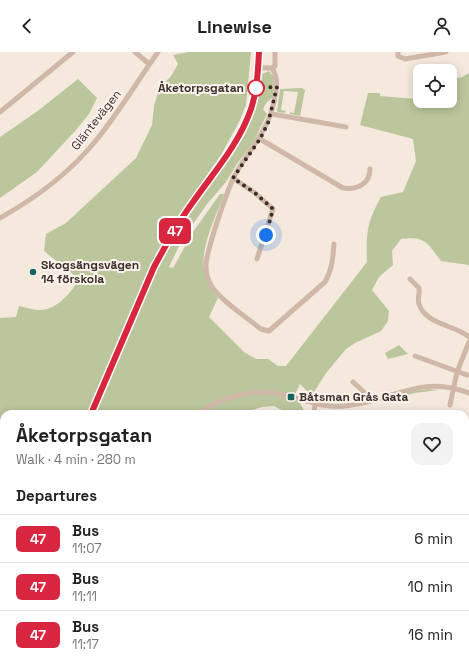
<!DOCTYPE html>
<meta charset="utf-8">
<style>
body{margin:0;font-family:"Space Grotesk",sans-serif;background:#f2f2f2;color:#222;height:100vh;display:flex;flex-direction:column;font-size:15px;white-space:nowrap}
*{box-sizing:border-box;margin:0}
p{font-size:13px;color:#767676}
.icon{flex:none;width:22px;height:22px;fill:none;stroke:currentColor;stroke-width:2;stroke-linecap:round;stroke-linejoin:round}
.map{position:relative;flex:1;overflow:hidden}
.details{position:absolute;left:0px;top:358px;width:469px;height:256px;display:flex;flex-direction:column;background:#fff;border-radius:12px 12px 0 0;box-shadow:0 2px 10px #0003}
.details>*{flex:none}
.badge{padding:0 8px;border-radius:6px;font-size:14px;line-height:26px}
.fabs{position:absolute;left:413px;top:12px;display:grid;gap:8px}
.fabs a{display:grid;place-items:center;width:44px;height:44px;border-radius:8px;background:#fff;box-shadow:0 2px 10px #0003;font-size:20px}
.you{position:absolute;width:20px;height:20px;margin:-10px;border:3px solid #fff;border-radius:50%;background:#1a73e8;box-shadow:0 0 0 6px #1a73e833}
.map>.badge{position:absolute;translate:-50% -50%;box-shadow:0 0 0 2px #fff}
h2{padding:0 16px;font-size:15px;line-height:36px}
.round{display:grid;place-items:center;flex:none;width:42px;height:42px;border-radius:12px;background:#f2f2f2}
.headline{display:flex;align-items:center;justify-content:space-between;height:68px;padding:0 16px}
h1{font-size:19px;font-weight:800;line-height:30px}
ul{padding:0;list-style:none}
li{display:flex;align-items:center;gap:12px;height:48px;padding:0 16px;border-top:1px solid #e0e0e0}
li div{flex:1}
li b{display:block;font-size:15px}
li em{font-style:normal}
li .badge{min-width:44px;font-weight:700;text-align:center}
header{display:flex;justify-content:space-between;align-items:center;height:52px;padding:0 16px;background:#fff;font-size:18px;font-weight:800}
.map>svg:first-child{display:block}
</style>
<header><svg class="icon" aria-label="back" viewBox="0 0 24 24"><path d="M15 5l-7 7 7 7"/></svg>Linewise<svg class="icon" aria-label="person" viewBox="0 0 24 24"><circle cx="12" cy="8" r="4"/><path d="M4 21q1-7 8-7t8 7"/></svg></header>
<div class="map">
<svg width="469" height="614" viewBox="0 0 469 614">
<rect width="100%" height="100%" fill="#f5e9de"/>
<path fill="#bbc69c" d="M189,0H251L246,53L240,68L221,103L173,172L155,208L168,194L244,84L255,56L262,22L269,19L274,25L273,45L266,51L263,57L267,62L254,89L237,112L226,130L207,152L182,188L169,215L173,216L193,180L220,142H224C212,176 188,214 218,246L209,265L244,300L256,307H268L278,314H286L367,210C366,181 367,170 381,145L403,140L416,109L413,87L360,73L368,41H380V44L417,47L420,45V49H450V28L462,25L469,21V213L441,209C427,191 426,184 401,187L392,199L393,213L379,225L372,238L389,259L388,269L381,279L355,291L346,297L326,321L314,340L323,346L324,349L308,344L309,341L300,332L295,342L306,362H289L274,354L262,355L240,362H4V382L0,379V266L16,265L19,254C28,256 39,260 47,257C61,253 72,239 79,227L44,199L46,182L66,171L136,106L152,73L154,54L159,37L171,24L178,12L173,3Z
M78,27L97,46L89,62L76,78L37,120L0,146V85L39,58Z
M302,36L305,38L300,64L290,62V60L294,61L298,40L284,39L281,58L286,59L285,61L277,60L280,37Z
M399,293L408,302L388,307L385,301Z
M429,337L439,338L415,341L383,350L384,347L411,339Z
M465,504L469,513V561L465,564Z
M24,610H357L359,614H25Z"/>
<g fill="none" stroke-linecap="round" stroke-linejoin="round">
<path stroke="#cfb8a8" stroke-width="5" d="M135,0L149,12
M398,0V4L405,7L446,0
M258,16H272L275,14V0
M272,16C278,25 277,35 275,45C269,80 249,96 234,125C227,139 205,202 206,215C206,221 208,228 211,233C217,246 249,267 261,277L269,279L325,230C332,218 333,206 334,192
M0,60L73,0
M272,62L346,75
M260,87L343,136C357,138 370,132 370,117
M233,126L255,141L273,157L257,207
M0,166C34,147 67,123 93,92C117,64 136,31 158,0
M410,227L419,236C420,242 417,247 419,252C425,272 455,273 469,285
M415,304L467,323
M353,330L365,341L368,349
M450,353L457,320L469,290
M198,362C223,343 255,336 285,343C305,348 323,356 344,354C390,351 419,321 469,341
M314,362L315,352
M0,385L4,388
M0,549L4,550"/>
<path stroke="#cfb8a8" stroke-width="6" d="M91,362L154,215L191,152L233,96L243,77L255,41L259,0
M0,599L4,585"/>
</g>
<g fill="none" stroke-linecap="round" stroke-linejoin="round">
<g stroke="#fff" stroke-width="9">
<path id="line" d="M91,362L154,215C166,193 178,170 193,150C214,120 239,92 251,57C257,39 258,19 259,0"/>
</g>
<use href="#line" stroke="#d7263d" stroke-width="6"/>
<path stroke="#3b2e29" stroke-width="4" stroke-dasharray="0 7.2" d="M256,36L277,35L268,71L260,87L233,126L255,141L273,157L266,183"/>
</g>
<circle fill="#fff" stroke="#d7263d" stroke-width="2" cx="256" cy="36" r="8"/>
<g fill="#196262" stroke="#fcf3ec" stroke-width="1.5">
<circle cx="33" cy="220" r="4"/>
<rect x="287" y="341" width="8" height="8" rx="2"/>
</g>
<g text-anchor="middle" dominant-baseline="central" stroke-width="4" stroke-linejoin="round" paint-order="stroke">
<g font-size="12" font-weight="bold" fill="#3b2e29" stroke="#fcf3ec" text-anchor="end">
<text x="244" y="36">Åketorpsgatan</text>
</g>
<g font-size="12" fill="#3b2e29" stroke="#fcf3ec">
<text transform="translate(96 68) rotate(-52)">Gläntevägen</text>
</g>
<g font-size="12" font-weight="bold" fill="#3b2e29" stroke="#fcf3ec" text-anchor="start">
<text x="41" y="213">Skogsängsvägen<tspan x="41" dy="14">14 förskola</tspan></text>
<text x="299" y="345">Båtsman Grås Gata</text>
</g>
</g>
</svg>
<div class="fabs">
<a><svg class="icon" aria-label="locate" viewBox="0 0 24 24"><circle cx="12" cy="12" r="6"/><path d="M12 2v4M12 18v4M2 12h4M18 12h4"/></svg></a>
</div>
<div class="you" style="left:266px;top:183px"></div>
<b class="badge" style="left:175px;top:179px;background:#d7263d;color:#fff">47</b>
<section class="details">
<div class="headline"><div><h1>Åketorpsgatan</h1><p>Walk · 4 min · 280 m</p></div><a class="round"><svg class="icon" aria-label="heart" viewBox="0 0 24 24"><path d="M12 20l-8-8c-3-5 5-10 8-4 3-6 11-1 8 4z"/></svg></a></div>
<h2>Departures</h2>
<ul>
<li><span class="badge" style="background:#d7263d;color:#fff">47</span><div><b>Bus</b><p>11:07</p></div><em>6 min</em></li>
<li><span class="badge" style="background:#d7263d;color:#fff">47</span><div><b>Bus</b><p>11:11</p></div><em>10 min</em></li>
<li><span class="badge" style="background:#d7263d;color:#fff">47</span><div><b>Bus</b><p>11:17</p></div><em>16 min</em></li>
</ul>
</section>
</div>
